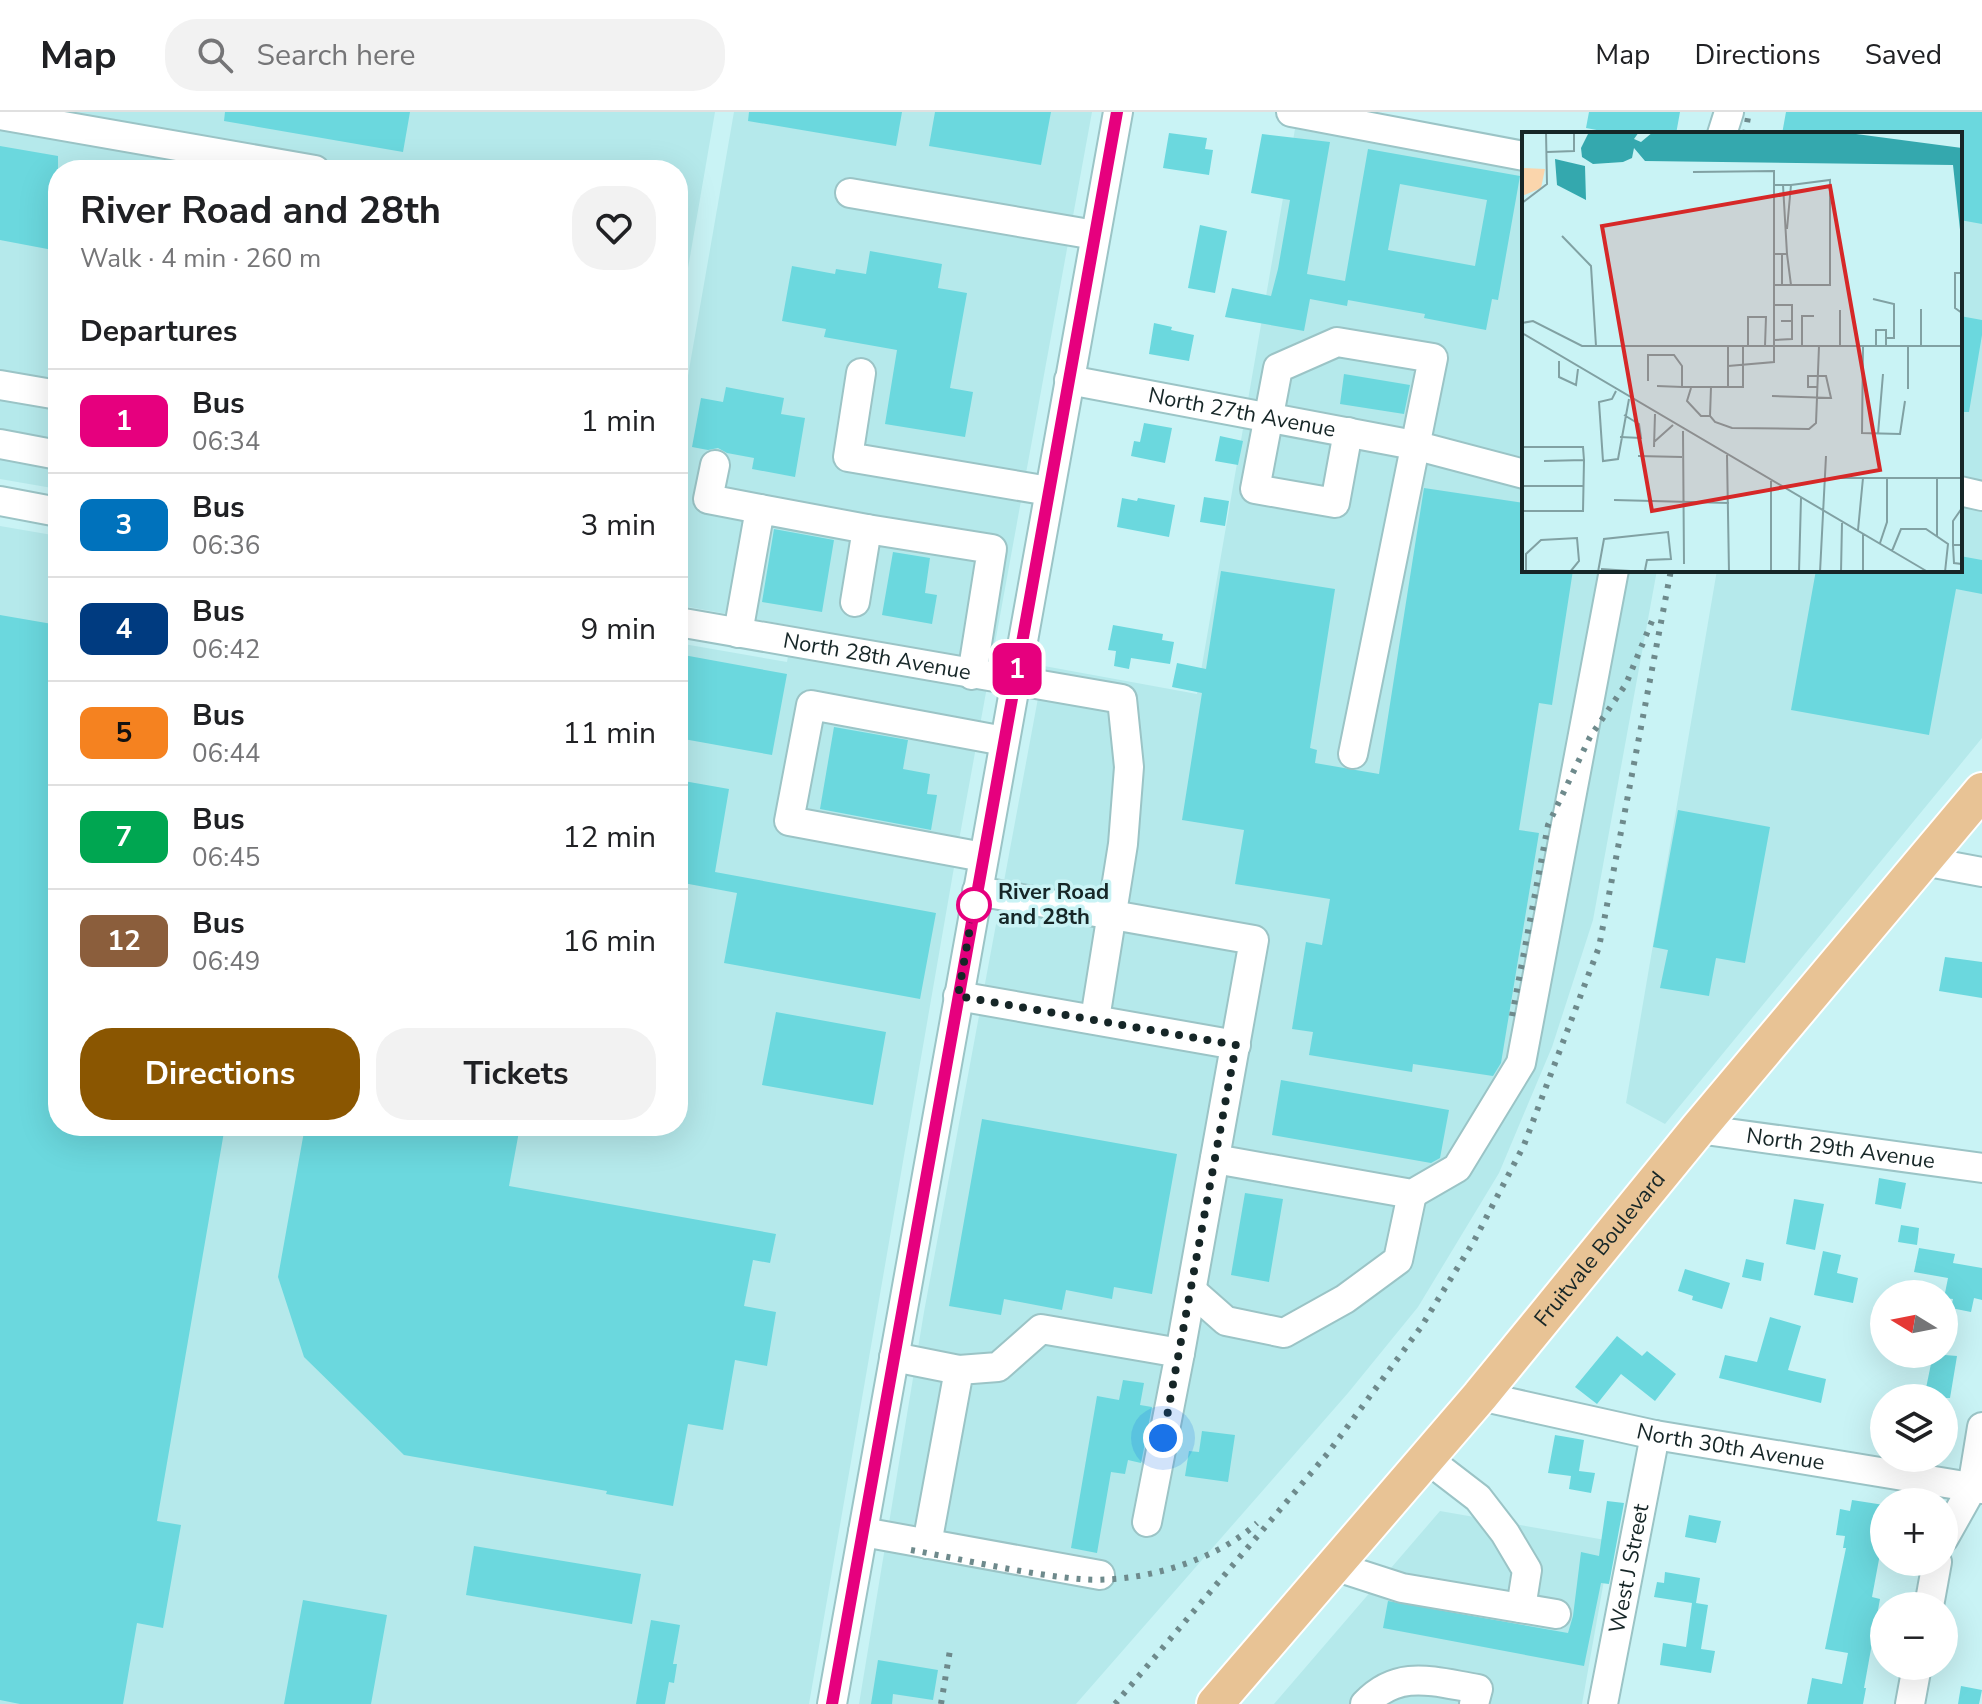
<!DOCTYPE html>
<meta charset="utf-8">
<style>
body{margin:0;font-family:"Nunito Sans",sans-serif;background:#f2f2f2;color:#202124;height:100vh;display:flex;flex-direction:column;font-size:30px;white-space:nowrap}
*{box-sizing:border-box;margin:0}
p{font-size:26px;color:#757577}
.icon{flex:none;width:44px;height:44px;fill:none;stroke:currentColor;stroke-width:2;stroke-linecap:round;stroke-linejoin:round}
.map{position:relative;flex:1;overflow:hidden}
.side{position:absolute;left:48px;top:48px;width:640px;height:976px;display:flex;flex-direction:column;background:#fff;border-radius:32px;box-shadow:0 8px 32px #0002}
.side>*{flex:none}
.badge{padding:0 16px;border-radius:12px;font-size:28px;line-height:52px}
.needle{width:52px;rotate:280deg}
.controls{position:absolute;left:1870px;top:1168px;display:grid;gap:16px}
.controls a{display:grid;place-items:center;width:88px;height:88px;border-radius:50%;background:#fff;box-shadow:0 8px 32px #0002;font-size:40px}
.you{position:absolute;width:40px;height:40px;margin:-20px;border:6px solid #fff;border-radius:50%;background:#1a73e8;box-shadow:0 0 0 12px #1a73e833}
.map>.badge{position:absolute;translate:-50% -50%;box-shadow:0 0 0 4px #fff}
h2{padding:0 32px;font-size:30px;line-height:72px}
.round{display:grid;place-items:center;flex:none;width:84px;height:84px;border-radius:32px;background:#f2f2f2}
.headline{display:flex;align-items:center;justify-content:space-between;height:136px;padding:0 32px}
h1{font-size:38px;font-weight:700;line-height:60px}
.primary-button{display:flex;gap:16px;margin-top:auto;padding:16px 32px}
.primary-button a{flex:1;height:92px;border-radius:32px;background:#8a5601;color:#fff;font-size:32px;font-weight:700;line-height:92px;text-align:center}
.primary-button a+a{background:#f2f2f2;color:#202124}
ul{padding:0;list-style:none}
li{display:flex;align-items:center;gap:24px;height:104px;padding:0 32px;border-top:2px solid #e0e0e0}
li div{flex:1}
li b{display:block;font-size:30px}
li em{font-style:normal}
li .badge{min-width:88px;font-weight:700;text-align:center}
header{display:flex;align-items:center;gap:48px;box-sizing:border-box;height:112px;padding:0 40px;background:#fff;border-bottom:2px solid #e0e0e0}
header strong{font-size:38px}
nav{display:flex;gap:44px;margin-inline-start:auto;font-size:28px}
.search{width:560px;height:72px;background:#f2f2f2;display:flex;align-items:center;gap:20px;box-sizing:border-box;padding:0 28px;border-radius:32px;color:#757577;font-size:30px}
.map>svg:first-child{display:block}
</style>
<header>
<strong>Map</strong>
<div class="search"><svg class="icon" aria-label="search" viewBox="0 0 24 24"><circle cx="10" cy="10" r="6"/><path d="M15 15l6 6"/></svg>Search here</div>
<nav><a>Map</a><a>Directions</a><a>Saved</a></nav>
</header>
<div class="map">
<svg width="1982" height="1592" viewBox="0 0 1982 1592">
<rect width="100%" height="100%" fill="#c9f3f5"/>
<path fill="#b5e9eb" d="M0,0H715L678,214V58H58V377L0,367Z
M734,0H1092L953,761L809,1592H0V414L58,424V1014H678V531L787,550L793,514L678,493V321Z
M1982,0V626L1665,1012L1626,991L1717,458H1960V22Z
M1295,17L1524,56V458H1657L1593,808L1552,935L1499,1061L1418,1195L1348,1281L1076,1592H859L924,1200L1044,554L1197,582Z
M1440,1399L1611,1429L1582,1592H1274Z"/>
<path fill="#6bd8de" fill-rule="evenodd" d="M225,0H410L403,40L224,9Z
M749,0H902L896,34L748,9Z
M935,0H1051L1041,53L929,34Z
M1589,0H1680L1676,22H1618L1586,16Z
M1786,0H1982V112L1960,108V22H1782Z
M1169,21L1207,26L1205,37L1213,38L1209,63L1163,56Z
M1262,22L1330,30L1307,162L1345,169L1368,37L1520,64L1498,188L1492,187L1486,218L1424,206L1425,202L1348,188L1347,194L1310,187L1304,219L1225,205L1232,176L1271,184L1278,157L1290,88L1251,81ZM1400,72L1487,88L1475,154L1388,138Z
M0,34L58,44V139L0,128Z
M1200,113L1227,119L1215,181L1188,176Z
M870,139L942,152L938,176L967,181L950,276L973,280L965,325L885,312L897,238L824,225L826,217L782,209L792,154L835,162L836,157L866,162Z
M1960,204L1982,208V223L1969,300H1960Z
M1154,211L1172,215L1171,218L1194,223L1189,249L1149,242Z
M1344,262L1410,273L1404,302L1340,292Z
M726,275L784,286L781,302L805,306L795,365L752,357L754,346L727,341L718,336L708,338L692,335L701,286L723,290Z
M1144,311L1172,316L1165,351L1131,344L1134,329L1140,330Z
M1220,324L1243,329L1238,353L1215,349Z
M1424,376L1524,391V458H1573L1552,593L1539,591L1519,718L1539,721L1501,951L1493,964L1413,952L1412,960L1309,943L1313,920L1292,917L1306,830L1322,833L1330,787L1235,772L1244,718L1182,708L1202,581L1172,575L1177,551L1206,557L1221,459L1335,477L1310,636L1317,638L1315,651L1379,662Z
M1204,385L1229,389L1225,414L1200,410Z
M1122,386L1137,389L1138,386L1175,393L1169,425L1117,415Z
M774,417L834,428L822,500L762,490Z
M893,440L930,446L925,481L937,483L932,512L882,503Z
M1960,444L1982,448V482L1956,477L1929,623L1791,598L1816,458H1960Z
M0,503L58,513V1014H225L157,1409L181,1413L163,1516L137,1511L123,1592H20L0,1588Z
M1113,513L1163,522L1162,528L1174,530L1170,552L1131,546L1129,557L1114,554L1116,539L1108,538Z
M678,542L787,562L772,643L678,626Z
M834,615L908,628L903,657L930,662L927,682L937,683L931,718L820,697Z
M678,668L729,677L715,760L936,801L920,887L724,851L737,781L678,770Z
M1678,698L1770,715L1745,851L1716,846L1709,884L1660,876L1668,838L1653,835Z
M1945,845L1982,850V886L1939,879Z
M776,900L886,920L873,993L762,973Z
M1281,968L1449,998L1440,1046L1431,1051L1272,1023Z
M982,1007L1177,1042L1152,1182L1114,1175L1112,1187L1066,1178L1062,1198L1004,1187L1001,1203L949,1194Z
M305,1014H520L509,1074L776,1122L770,1151L753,1148L744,1194L776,1200L767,1254L735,1248L723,1318L688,1312L673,1394L606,1382L607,1379L404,1343L304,1245L278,1165Z
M1879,1066L1906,1071L1901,1097L1875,1092Z
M1245,1081L1283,1087L1269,1170L1231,1163Z
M1794,1087L1824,1092L1815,1138L1786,1132Z
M1901,1113L1919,1116L1917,1133L1898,1130Z
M1919,1136L1955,1142L1953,1151L1982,1156V1188L1974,1186L1971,1200L1951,1196L1953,1187L1944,1186L1948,1166L1914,1160Z
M1823,1139L1841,1143L1837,1161L1858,1166L1853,1191L1814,1183Z
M1746,1147L1764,1151L1761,1169L1742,1165Z
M1685,1157L1730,1171L1722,1197L1692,1188L1693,1184L1678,1179Z
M1770,1205L1801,1214L1788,1258L1826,1267L1821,1291L1719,1266L1725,1243L1757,1250Z
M1617,1224L1642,1244L1647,1239L1676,1262L1655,1289L1621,1262L1597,1292L1575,1275Z
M1933,1242L1957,1244L1950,1286H1924Z
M1123,1268L1144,1271L1140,1293L1152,1295L1141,1351L1128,1348L1125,1362L1111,1360L1097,1441L1071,1436L1097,1284L1119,1288Z
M1202,1319L1235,1323L1228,1370L1185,1364L1189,1339L1199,1340Z
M1555,1323L1584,1328L1579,1359L1595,1361L1591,1381L1569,1377L1571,1364L1548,1361Z
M1852,1388L1884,1393V1442H1880L1872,1485L1880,1487L1864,1576H1866L1863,1592H1807L1812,1566L1842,1572L1848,1541L1825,1537L1846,1436H1843L1845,1424L1836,1423L1840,1397L1850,1399Z
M1607,1389L1624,1391L1609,1472L1601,1471L1584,1554L1383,1516L1388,1489L1568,1521L1573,1504L1581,1440L1599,1444Z
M1689,1403L1721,1409L1716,1431L1685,1425Z
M474,1434L641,1462L632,1512L466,1483Z
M1665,1460L1700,1466L1696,1491L1708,1493L1701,1537L1715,1539L1711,1561L1660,1553L1663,1531L1686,1535L1692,1491L1654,1485L1657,1470L1664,1471Z
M303,1488L387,1503L371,1592H284Z
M651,1508L680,1513L673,1552H677L674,1571L669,1570L665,1592H636Z
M878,1548L938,1558L933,1588L893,1582L892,1592H871Z
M1961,1574L1982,1578L1979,1592H1958Z"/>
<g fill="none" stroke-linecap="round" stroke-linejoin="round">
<g stroke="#9bc4c6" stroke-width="32">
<g id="minor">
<path d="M1291,0L1524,44"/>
<path d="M0,3L315,58"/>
<path d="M1722,22L1729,0"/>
<path d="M850,81L1095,123"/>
<path d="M861,261L848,345L1049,379"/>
<path id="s1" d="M1069,268L1414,333L1524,362"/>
<path d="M0,273L58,283"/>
<path d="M1348,320L1335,391L1255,377L1278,256L1337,230L1433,246L1353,642"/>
<path d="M0,332L58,343"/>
<path d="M715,353L708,387L760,397"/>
<path d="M1960,379L1982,384"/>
<path d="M0,389L58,400"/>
<path d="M855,490L867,417L992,437L972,563"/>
<path id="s2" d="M678,510L1122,587L1129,655L1123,732L1095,907"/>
<path d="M738,521L760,397L867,417"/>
<path d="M983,745L789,709L811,593L1004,629"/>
<path d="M1923,749L1982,760"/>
<path d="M977,779L1254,828L1180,1241"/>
<path d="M958,884L1236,933"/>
<path id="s3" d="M1698,1017L1982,1056"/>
<path d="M1215,1047L1412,1082L1457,1056L1521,951L1614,458"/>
<path d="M1192,1179L1226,1209L1284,1221L1345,1187L1398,1148L1412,1082"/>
<path d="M894,1245L959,1258"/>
<path id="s4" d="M1480,1284L1655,1323L1982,1377"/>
<path d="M1426,1346L1478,1386L1505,1421L1527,1458L1521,1496"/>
<path d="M863,1420L1100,1463"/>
<path d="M1944,1426L1972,1376L1982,1315"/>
<path d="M927,1432L959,1258L998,1255L1041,1217L1180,1241L1147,1410"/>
<path d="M1334,1454L1402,1476L1556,1502"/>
<path d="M1929,1494L1937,1450"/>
<path d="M832,1592L1118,0"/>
<path d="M1365,1592C1399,1556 1434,1570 1478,1577L1474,1592"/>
<path id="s5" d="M1603,1592L1655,1323"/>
<path d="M1910,1592L1917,1554"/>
</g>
</g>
<g stroke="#fff" stroke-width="40">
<g id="major">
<path id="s6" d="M1215,1592L1480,1284L1698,1017L1982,679"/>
</g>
</g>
<use href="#minor" stroke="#fff" stroke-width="28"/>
<use href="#major" stroke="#e8c395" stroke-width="36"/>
<path stroke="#6e8a8c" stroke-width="6" stroke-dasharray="4 8" stroke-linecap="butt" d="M1745,22L1749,0
M1512,904L1548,713L1590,625L1626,572L1652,509
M911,1438C966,1448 1024,1462 1080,1467C1137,1472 1215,1450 1257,1411
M941,1592L950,1538
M1115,1592L1328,1341L1421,1215L1474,1129L1524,1033L1599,835L1671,458"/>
</g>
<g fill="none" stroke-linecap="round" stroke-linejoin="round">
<g stroke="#fff" stroke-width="18">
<path id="line" d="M832,1592L1117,0"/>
</g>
<use href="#line" stroke="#e6007e" stroke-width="12"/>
<path stroke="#162627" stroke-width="8" stroke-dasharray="0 14.4" d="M974,793L958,884L1236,933L1163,1326"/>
</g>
<circle fill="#fff" stroke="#e6007e" stroke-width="4" cx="974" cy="793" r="16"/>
<g text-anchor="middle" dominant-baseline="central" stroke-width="7" stroke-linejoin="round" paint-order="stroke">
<g font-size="22" fill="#162627" stroke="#c9f3f5">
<text stroke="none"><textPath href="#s1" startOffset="176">North 27th Avenue</textPath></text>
<text stroke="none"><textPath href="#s2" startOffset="202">North 28th Avenue</textPath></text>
<text stroke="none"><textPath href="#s3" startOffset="144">North 29th Avenue</textPath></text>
<text stroke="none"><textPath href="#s6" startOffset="596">Fruitvale Boulevard</textPath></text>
<text stroke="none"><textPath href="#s4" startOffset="256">North 30th Avenue</textPath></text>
<text stroke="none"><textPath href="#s5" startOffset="138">West J Street</textPath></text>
</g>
<g font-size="22" font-weight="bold" fill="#162627" stroke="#c9f3f5" text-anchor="start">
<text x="998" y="780">River Road<tspan x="998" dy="25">and 28th</tspan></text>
</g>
</g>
<g transform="translate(1522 20)">
<rect width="440" height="440" fill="#c9f3f5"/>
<path d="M0,36L23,37L19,56L0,64Z" fill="#fad5ac"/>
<path d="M67,0H117L112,7L119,10L131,0H319L440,16V116L431,33L123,29L112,16L110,26L101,30L71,32L60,25L59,16ZM33,27L63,34L64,68L35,53Z" fill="#34a8ae"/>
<path fill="none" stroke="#81a1a3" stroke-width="2" d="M25,20L52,19V0M171,40L252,39V230L206,234M261,53H269L265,97M0,71L25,52L24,0M40,104L69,134L74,214M252,122H265L261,53H252M260,122V153M265,122L269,153M440,141H433V176L440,181M252,153H308V48L269,53M351,167L372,172V206H364M252,173H270V189M318,178V214M0,191L11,189L60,214H440M0,201L406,440M252,208L270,207V189H259M206,214V255M226,214V185H244L243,214M280,214V184H292M341,214L340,301L378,302L383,269M354,214V198H364V214M399,214V177M126,223H152L160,234V255L135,254M37,229V245L54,253L56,237M126,249V222M160,255H221V214M189,255L188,284L193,290L210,296L287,297L294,291L297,214M169,256L165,269L179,284H188M386,257V214M94,259L90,267L77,270L81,329L96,327L107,267M250,264L309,266L304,244H286V255H296M161,299L162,432M356,302L361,242M98,305L119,306L117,292L102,283M132,310L151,293M0,315H61L62,328L61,379H0M132,315L133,282M205,323L207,440M116,324L160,325M22,329L62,328M318,346H440M415,346V404M0,354H61M92,368L207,371M336,398L341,346M358,411L365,390V346M431,413V389L440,376M440,413H431L432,431L440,432M370,419L379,397H404L426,412L423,440M79,437L123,440M4,440V422L19,408L55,406L57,429L48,440M76,440L82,407L146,400L149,427L125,428L123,438M249,440V349M277,440L279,366M298,440L304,324M319,440L320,391M341,440V402"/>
<path fill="#d62828" fill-opacity="0.15" stroke="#d62828" stroke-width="4" d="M308,54L358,338L130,379L80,94Z"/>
<rect width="440" height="440" fill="none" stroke="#162627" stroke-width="4"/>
</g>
</svg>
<div class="controls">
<a><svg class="needle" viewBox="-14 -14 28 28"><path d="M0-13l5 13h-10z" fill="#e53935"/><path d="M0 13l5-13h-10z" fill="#757577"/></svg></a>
<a><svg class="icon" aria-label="layers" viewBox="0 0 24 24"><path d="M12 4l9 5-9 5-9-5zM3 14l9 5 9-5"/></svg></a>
<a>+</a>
<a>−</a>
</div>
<div class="you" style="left:1163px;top:1326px"></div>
<b class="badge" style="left:1017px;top:557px;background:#e6007e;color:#fff">1</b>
<section class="side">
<div class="headline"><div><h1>River Road and 28th</h1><p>Walk · 4 min · 260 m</p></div><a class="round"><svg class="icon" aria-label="heart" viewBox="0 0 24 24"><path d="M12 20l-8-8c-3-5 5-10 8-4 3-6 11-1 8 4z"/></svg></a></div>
<h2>Departures</h2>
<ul>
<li><span class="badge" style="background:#e6007e;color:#fff">1</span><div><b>Bus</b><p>06:34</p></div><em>1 min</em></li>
<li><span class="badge" style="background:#0072bc;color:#fff">3</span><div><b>Bus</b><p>06:36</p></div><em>3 min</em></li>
<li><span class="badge" style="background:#003b80;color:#fff">4</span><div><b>Bus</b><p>06:42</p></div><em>9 min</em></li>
<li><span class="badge" style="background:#f58220;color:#111">5</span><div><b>Bus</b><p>06:44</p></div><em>11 min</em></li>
<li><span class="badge" style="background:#00a651;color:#fff">7</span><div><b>Bus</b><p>06:45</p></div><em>12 min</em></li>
<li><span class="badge" style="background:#8b5e3c;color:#fff">12</span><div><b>Bus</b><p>06:49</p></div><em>16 min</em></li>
</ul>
<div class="primary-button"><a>Directions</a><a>Tickets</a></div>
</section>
</div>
